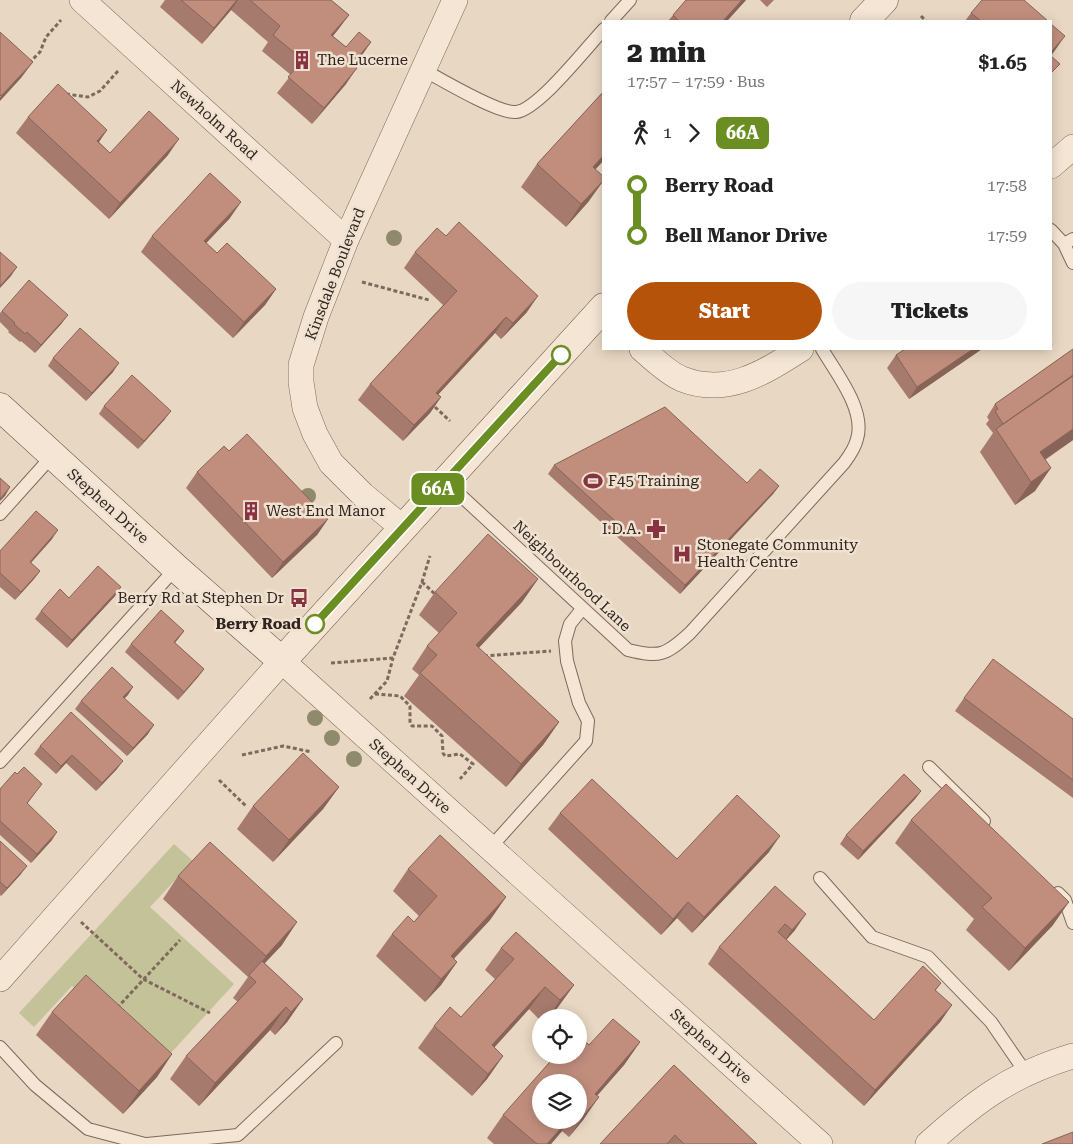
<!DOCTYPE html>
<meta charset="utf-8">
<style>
body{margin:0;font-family:"Roboto Serif",serif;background:#f6f6f6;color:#222;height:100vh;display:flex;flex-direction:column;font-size:19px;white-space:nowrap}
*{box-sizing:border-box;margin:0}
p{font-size:16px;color:#767676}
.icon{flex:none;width:28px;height:28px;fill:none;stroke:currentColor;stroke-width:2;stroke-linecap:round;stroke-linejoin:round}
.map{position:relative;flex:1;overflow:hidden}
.side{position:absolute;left:602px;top:20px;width:450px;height:330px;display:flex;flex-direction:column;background:#fff;border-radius:0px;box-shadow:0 2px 12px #0003}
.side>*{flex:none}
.badge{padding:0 10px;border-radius:8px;font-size:18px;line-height:32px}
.buttons{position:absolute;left:532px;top:1009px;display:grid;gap:10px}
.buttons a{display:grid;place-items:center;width:55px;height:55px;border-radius:50%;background:#fff;box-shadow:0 2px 12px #0003;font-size:25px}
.map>.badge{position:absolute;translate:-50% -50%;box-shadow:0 0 0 2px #fff}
.legs{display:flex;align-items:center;gap:8px;height:55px;padding:0 25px;font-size:16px}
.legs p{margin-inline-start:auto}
.summary{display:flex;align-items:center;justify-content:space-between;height:85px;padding:0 25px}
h1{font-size:28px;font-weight:800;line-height:38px}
.cta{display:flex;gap:10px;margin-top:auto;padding:10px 25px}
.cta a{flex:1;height:58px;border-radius:30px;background:#b45309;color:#fff;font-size:20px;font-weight:800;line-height:58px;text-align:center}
.cta a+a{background:#f6f6f6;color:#222}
ul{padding:0 25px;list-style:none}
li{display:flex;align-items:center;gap:18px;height:50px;font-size:19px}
li i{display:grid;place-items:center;width:8px;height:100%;margin:0 6px;background:currentColor}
li i::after{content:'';width:12px;height:12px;margin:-6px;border:4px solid;border-radius:50%;background:#fff}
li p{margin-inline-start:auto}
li:first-child i{background:linear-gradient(#0000 50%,currentColor 0)}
li:last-child i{background:linear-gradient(currentColor 50%,#0000 0)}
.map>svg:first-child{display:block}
</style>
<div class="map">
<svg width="1073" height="1144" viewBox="0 0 1073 1144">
<rect width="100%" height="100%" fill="#e8d7c2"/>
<path fill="#c4c298" d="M174,844L193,861L150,907L234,984L159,1066L72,986L34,1027L19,1013Z"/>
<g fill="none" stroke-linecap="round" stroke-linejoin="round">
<g stroke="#7f695c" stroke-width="14">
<path id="lane" d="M611,21L630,0
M422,69C440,79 499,114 516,112C538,110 587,47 604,29
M1051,230L1064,244
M1073,239L1064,244L1073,263
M445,481L628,650C660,658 666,655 690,633L844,463C850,455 855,448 857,439C866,410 836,373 822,349
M0,514L53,455
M0,762L176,568
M929,767L984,821
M490,848L586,741L588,721L579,703L567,661L565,641L570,624L582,609
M820,878L872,937L928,957L991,1022L1026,1073
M1058,893L1065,900L1073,923
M0,1047L35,1085L88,1129L145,1144
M147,1144L238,1135L336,1043"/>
</g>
<g stroke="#7f695c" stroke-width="26">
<path id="street" d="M82,0L346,240
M1051,166L1073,147
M642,349C652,358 669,374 682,379C727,397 765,372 801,349
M403,528L363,495L331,463L315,434L305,408L301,382V365L316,317L346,240L455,0
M0,979L282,661L820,1144
M928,1144C976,1101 1010,1075 1073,1056"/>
</g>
<g stroke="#614b3f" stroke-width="29">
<path id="secondary" d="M864,21L884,0
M0,407L176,568L282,661L604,307"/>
</g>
<path stroke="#7f695c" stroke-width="3" stroke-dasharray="4 2.5" stroke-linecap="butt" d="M921,16L926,21
M29,63L40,52L46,37L61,20
M66,94L88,97L100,91L118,71
M362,282L429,300
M435,407L450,421
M422,582L436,595
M484,656L551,651
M331,663L393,658L422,582L430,556
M375,694L400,696L410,706V723L412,726H432L442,736L443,753L445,756L460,754L473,764L460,779
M370,699L387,681L393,658
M242,755L283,746L312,752
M219,780L246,806
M81,922L143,979L210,1013
M117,1008L180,940"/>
<use href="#lane" stroke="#f4e5d4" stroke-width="12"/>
<use href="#street" stroke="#f4e5d4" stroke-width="25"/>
<use href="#secondary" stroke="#f4e5d4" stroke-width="28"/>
</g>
<g fill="#908a6d">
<circle cx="394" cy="238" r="8"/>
<circle cx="308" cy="496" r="8"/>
<circle cx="315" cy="718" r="8"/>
<circle cx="332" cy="738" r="8"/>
<circle cx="354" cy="759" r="8"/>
</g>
<path fill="#a67a6c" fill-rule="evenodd" d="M165,0H331L349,15L333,36L346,47L371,42L360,58L354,65L346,84L312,124L277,93L291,75L262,51L268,42L231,10L202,44L160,7Z
M686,0H746L727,21H668Z
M760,0H774L767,7Z
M971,13L1048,21H965Z
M604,91V160L595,169L589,201L566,227L521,187L537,164Z
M28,117L107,130L99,142L110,153L168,155L109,219L16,133Z
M230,218L206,243L217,253L276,289L265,305L233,338L141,252L152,236Z
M415,252L527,312L501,339L495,333L438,394L441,397L430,413L403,441L358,400L370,384L443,305L404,268Z
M2,311L62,323L35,353L21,341L20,342L8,332L9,331L0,322V313Z
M982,349L909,399L887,368L896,355Z
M1073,349V440L1045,460L1035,491L1015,505L980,452L993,433L986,424L989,420L987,417L995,404Z
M53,358L113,372L86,401L48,366Z
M104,406L165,419L138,449L99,414Z
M229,451L328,519L317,535L272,578L186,488L197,472Z
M554,465L747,483L779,486L773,494L680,594L548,474Z
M52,539L31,563L40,571L34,579L15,600L0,587V551Z
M538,579L522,602L478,648L559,722L543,745L506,787L404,696L419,675L412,669L427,646L439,633L419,615L435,592Z
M115,596L67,648L35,619L41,611L69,598Z
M184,631L175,643L204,669L198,677L178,700L125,652L131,644Z
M133,687L124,698L148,734L127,756L75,709L81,701Z
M964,698L1073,719V798L955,711Z
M40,746L117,769L96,791L66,763L56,774L34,754Z
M339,787L323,809L273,862L237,829L253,806Z
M0,789L36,792L27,804L52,840L31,863L0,835Z
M921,791L915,799L858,860L840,844L846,835Z
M560,813L677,859L769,852L692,933L677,918L661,935L548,829Z
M911,820L1053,925L1009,971L966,930L974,919L895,843Z
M0,841L21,874L1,896L0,895Z
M408,869L506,897L490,920L454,959L457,962L441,985L425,1002L376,956L392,934L414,922L419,916L393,891Z
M178,876L282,945L264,963L303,999L287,1022L275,1035L270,1030L199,1106L170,1079L186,1056L238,1002L233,998L248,977L163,899Z
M775,886L795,930L786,940L874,1020L941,983L936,990L941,1021L864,1106L708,964L719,947Z
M501,948L574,985L558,1007L549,1018H541V1021L529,1009L494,1048L503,1056L487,1079L472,1096L418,1048L434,1026L461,1017L495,979L485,970Z
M52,1012L172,1054L157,1077L123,1114L36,1035Z
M640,1042L624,1065L597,1095L583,1120L569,1137L562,1131L551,1144H494L487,1138L503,1115L589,1045ZM579,1082V1120H541Z
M674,1065L757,1144H600Z"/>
<path fill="#876358" d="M237,0H238L231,10L202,44L214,28Z
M742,0H746L727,21H723Z
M349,15L337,31L320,51L331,35Z
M1065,36L1051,56V52Z
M371,42L360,58L341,80L352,64Z
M33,62L21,78L0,101V97L1,96Z
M357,68L346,84L312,124L324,108Z
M107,130L96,146L97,141Z
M179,139L168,155L109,219L120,203Z
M604,155V160L577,190L593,167Z
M604,180L589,201L566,227L581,204Z
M241,202L230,218L193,257L204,241Z
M17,267L11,276L0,288V286Z
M276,289L265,305L233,338L244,322Z
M538,296L527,312L501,339L513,323Z
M68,315L62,323L35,353L41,345Z
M506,317L495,333L425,409L436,393Z
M973,349H982L909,399L917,387Z
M119,363L113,372L86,401L92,393Z
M441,397L430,413L403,441L414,425Z
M171,411L165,419L138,449L144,441Z
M1073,429V440L1025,473L1040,452Z
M1051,468L1035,491L1015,505L1031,482Z
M779,486L773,494L680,594L685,585Z
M10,487L5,496L0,501V499Z
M328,519L317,535L272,578L283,562Z
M58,530L52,539L24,570L30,562Z
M40,571L34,579L15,600L21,592Z
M538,579L522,602L460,668L476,645Z
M121,587L115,596L67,648L72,640Z
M184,631L178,639L168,650L174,642Z
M204,669L198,677L178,700L184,692Z
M133,687L128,695L117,706L123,697Z
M559,722L543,745L506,787L521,764Z
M154,725L148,734L127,756L133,748Z
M72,755L66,763L56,774L61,766Z
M123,761L117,769L96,791L102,783Z
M339,787L323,809L273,862L289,840Z
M921,791L915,799L858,860L863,851Z
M57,832L52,840L31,863L37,854Z
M780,836L769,852L692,933L704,917Z
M27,866L21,874L1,896L7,888Z
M506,897L490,920L437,976L451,956Z
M688,902L677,918L661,935L673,919Z
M1069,902L1053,925L1009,971L1025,948Z
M806,914L795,930L781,946L792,930Z
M297,922L282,945L250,979L266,956Z
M457,962L441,985L425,1002L441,979Z
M574,985L558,1007L549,1018H548L560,1000Z
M545,987L529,1009L478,1065L492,1045Z
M303,999L287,1022L275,1035L291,1012Z
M952,1005L941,1021L864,1106L875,1090Z
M286,1007L270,1030L199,1106L215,1083Z
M640,1042L624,1065L583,1112L595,1094Z
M172,1054L157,1077L123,1114L139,1091Z
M503,1056L487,1079L472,1096L488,1074Z
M599,1097L583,1120L569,1137L585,1114Z
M568,1120H570L562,1131L551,1144H547Z"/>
<path fill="#c18e7d" stroke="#876358" d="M181,0H237L214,28Z
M250,0H331L349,15L331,35L346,47L359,32L371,42L352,64L357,68L324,108L288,77L303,60L273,35L280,26Z
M686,0H742L723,21H679L673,15Z
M982,0H1024L1048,21H981L971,13Z
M1051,24L1065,36L1051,52Z
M0,32L33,62L1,96L0,95Z
M1051,56L1060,64L1051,73Z
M58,84L107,130L97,141L110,153L149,111L179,139L120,203L28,117Z
M604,91V155L593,167L604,177V180L581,204L537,164Z
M210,173L241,202L204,241L217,253L227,243L276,289L244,322L152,236Z
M459,222L538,296L513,323L506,317L436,393L441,397L414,425L370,384L457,291L415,252L437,228L446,236Z
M0,252L17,267L0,286Z
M29,280L68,315L41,345L27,332L25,334L14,324L15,323L2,311Z
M80,328L119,363L92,393L53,358Z
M905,349H973L917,387L896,355Z
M1073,349V375L1003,424L995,411L998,409L995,404Z
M132,375L171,411L144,441L104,406Z
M1073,376V429L1040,452L1051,468L1031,482L996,429Z
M665,407L747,483L760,469L779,486L685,585L554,465Z
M247,434L328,519L283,562L197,472L224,446L229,451Z
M0,478L10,487L0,499Z
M36,511L58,530L30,562L40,571L21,592L0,573V551Z
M488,534L538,579L476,645L559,722L521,764L420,673L437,655L427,646L457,613L435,592Z
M98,566L121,587L72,640L41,611L60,589L69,598Z
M161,610L184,631L174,642L204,669L184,692L131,644Z
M993,659L1073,719V780L964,698Z
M112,667L133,687L123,697L154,725L133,748L81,701Z
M71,712L123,761L102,783L72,755L61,766L40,746Z
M303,753L339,787L289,840L253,806Z
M24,767L42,784L27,803L57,832L37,854L0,821V789L15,772L17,774Z
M904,774L921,791L863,851L846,835Z
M592,779L677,859L737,795L780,836L704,917L688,902L673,919L560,813Z
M946,784L1069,902L1025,948L982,907L992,898L911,820Z
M440,835L506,897L451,956L457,962L441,979L392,934L408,916L414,922L437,896L408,869Z
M0,841L27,866L7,888L0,882Z
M210,842L297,922L266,956L178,876Z
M775,886L806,914L792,930L785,924L778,932L874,1020L923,966L941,983L935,990L952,1005L875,1090L719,947Z
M516,932L574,985L560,1000L545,987L492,1045L503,1056L488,1074L434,1026L450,1007L461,1017L514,959L501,948Z
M262,961L303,999L291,1012L286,1007L215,1083L186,1056L256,982L249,975Z
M86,975L172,1054L139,1091L52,1012Z
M613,1019L640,1042L595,1094L599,1097L585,1114L579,1109V1082H541V1120H568L547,1144H537L503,1115L556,1055H579V1036L589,1045Z
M674,1065L757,1144H684L675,1135L667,1144H600Z
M1073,1132V1144H1042Z"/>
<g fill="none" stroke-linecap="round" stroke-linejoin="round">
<g stroke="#fff" stroke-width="11">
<path id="line-1" d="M315,624L561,355"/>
</g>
<use href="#line-1" stroke="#6b8e23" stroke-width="8"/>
</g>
<defs>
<g id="building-bare" transform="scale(1.5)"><path d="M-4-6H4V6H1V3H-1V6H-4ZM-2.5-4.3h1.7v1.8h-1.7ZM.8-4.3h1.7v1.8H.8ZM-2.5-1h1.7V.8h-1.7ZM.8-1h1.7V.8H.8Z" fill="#873341" stroke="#f0e2d1" stroke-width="2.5" paint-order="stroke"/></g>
<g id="stadium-bare" transform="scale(1.5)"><path d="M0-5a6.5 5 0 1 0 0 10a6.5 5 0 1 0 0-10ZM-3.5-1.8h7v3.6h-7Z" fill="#873341" stroke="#f0e2d1" stroke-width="2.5" paint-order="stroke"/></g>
<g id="pharmacy-bare" transform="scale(1.5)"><path d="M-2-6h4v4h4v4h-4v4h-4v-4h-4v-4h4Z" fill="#873341" stroke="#f0e2d1" stroke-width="2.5" paint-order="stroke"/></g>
<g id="hospital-bare" transform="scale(1.5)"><path d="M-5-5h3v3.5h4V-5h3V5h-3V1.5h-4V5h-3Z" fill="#873341" stroke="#f0e2d1" stroke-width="2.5" paint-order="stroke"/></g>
<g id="bus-bare" transform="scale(1.5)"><path d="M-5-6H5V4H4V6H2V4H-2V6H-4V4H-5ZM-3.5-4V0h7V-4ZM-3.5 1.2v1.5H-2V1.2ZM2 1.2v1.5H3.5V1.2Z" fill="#873341" stroke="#f0e2d1" stroke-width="2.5" paint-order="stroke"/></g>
</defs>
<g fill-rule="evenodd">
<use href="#building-bare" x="302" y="60"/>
<use href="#stadium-bare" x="593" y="481"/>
<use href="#building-bare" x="251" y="511"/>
<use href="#pharmacy-bare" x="656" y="529"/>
<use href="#hospital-bare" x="682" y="554"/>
<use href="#bus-bare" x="299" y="598"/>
</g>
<g fill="#fff" stroke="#6b8e23" stroke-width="2.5">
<circle cx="561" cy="355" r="9"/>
<circle cx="315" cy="624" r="9"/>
</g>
<g text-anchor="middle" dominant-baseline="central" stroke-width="5" stroke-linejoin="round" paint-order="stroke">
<g font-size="15" fill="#31241e" stroke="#f0e2d1" text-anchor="start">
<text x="317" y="60">The Lucerne</text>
<text x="608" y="481">F45 Training</text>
<text x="266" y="511">West End Manor</text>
<text x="641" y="529" text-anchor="end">I.D.A.</text>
<text x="697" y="545">Stonegate Community<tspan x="697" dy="17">Health Centre</tspan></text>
<text x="284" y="598" text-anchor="end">Berry Rd at Stephen Dr</text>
</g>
<g font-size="15" fill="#31241e" stroke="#f0e2d1">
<text transform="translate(214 120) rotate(42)">Newholm Road</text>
<text transform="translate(335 274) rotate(-69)">Kinsdale Boulevard</text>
<text transform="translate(108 506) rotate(42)">Stephen Drive</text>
<text transform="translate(572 576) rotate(43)">Neighbourhood Lane</text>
<text transform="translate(410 776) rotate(42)">Stephen Drive</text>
<text transform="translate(711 1046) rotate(42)">Stephen Drive</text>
</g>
<g font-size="15" font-weight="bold" fill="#31241e" stroke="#f0e2d1" text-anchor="end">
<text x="301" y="624">Berry Road</text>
</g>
</g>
</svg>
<div class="buttons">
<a><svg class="icon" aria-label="locate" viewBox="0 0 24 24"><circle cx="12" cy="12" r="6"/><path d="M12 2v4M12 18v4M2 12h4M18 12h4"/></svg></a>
<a><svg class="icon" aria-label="layers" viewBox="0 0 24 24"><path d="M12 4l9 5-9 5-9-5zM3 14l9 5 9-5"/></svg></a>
</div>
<b class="badge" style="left:438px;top:489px;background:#6b8e23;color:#fff">66A</b>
<section class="side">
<div class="summary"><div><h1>2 min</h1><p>17:57 – 17:59 · Bus</p></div><b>$1.65</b></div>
<div class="legs"><svg class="icon" aria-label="walk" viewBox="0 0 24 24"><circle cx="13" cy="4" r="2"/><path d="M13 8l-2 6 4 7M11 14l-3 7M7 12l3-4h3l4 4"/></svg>1<svg class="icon" aria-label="forward" viewBox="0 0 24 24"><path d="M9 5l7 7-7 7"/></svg><b class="badge" style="background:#6b8e23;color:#fff">66A</b></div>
<ul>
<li><i style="color:#6b8e23"></i><b>Berry Road</b><p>17:58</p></li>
<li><i style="color:#6b8e23"></i><b>Bell Manor Drive</b><p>17:59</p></li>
</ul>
<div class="cta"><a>Start</a><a>Tickets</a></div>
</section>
</div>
